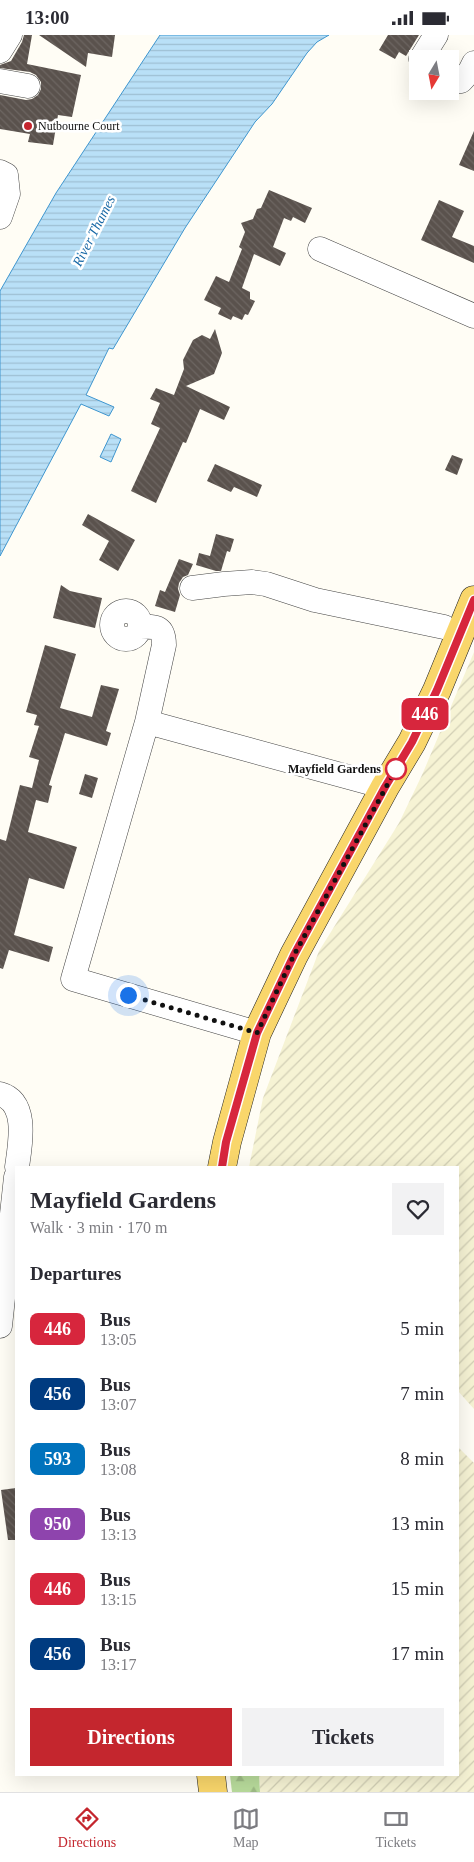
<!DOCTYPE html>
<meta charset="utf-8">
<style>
body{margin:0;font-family:"Times New Roman",serif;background:#f2f2f3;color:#2b2b33;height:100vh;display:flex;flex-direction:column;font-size:19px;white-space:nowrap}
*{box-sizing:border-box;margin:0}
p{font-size:16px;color:#7c7c81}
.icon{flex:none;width:28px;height:28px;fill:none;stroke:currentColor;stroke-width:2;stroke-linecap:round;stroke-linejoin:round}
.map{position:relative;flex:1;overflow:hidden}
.sheet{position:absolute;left:15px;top:1131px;width:444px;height:610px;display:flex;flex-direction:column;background:#fff;border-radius:0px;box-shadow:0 5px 20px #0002}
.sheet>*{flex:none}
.badge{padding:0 10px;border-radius:8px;font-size:18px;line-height:32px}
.needle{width:32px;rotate:190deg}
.tools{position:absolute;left:409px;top:15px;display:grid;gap:10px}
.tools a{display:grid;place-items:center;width:50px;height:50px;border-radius:0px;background:#fff;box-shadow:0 5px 20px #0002;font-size:25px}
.you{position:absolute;width:25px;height:25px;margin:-12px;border:4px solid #fff;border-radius:50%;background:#1a73e8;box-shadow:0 0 0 8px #1a73e833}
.map>.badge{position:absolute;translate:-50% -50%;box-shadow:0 0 0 2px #fff}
h2{padding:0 15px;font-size:19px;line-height:45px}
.round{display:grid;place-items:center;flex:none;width:52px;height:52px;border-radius:0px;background:#f2f2f3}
.headline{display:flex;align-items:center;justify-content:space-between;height:85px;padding:0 15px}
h1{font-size:24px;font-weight:600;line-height:38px}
.action{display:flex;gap:10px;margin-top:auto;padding:10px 15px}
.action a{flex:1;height:58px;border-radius:0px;background:#c4262e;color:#fff;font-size:20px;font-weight:600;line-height:58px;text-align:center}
.action a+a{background:#f2f2f3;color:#2b2b33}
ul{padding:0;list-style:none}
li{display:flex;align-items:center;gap:15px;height:65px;padding:0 15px}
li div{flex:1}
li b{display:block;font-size:19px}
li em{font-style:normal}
li .badge{min-width:55px;font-weight:700;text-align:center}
.status{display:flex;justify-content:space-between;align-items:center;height:35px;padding:0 25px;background:#fff;direction:ltr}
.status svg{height:14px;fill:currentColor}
.tab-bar{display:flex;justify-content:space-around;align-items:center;height:70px;border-top:1px solid #e1e1e2;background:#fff;font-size:14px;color:#7c7c81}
.tab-bar a{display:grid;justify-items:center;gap:2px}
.tab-bar .selected{color:#c4262e}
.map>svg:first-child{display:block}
</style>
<div class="status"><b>13:00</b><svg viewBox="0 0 49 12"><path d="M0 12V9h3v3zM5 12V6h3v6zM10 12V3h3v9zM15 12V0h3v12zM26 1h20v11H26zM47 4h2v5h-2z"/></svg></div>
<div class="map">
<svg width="474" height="1757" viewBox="0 0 474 1757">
<defs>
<pattern id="farmland-furrows" width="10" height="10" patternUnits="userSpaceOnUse" patternTransform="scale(1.25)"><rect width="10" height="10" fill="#f6f3d4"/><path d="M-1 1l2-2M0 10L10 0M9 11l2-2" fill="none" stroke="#d2cfb5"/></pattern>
<pattern id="forest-firs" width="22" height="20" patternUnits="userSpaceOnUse" patternTransform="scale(1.25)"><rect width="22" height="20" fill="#b9dc9c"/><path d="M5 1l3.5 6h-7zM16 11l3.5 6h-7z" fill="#9ebc85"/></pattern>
<pattern id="water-rules" width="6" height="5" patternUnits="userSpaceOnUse" patternTransform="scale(1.25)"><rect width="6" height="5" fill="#b9e0f7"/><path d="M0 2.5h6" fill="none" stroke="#9ebfd3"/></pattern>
<pattern id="building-back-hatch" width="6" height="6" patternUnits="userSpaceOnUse" patternTransform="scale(1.25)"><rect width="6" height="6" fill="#5a524d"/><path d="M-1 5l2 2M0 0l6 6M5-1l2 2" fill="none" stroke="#6d6662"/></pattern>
</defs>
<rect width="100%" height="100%" fill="#fffdf5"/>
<path fill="url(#farmland-furrows)" d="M474,617V1374L458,1356V1132H249L263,1063L319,916L399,788L422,740Z
M458,1412L474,1428V1757H260L259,1740H458Z"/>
<path fill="url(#forest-firs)" d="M230,1740H259L260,1757H232Z"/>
<path fill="url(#water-rules)" stroke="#3f96cf" d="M160,0H329L317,7L307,18L272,69L255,87L185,193L113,314L109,313L86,360L114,372L109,381L81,369L0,521V256L56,158Z
M111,399L121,404L111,427L100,422Z"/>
<path fill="url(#building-back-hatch)" d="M24,0H32L27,29L81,40L72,82L58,80L53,110L28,107L30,99L0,94V60L26,65L32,64L38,60L41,54V47L36,40L30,37L0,33V30L11,26L22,7Z
M39,0H115L112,22L88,18L86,32Z
M388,0H419L406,21L399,17L395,24L379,15Z
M474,96V136L459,130Z
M269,155L312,173L305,188L293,182L291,186L284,183L273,212L286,218L280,231L254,219L242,253L250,257V264L255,266L248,280L245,279L242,285L233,281L231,285L218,279L221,273L204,265L216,241L229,247L242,214L239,212L245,197L241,188L253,184L257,174L261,173Z
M439,165L464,176L452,202L474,211V228L421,205Z
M215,294L222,318L214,339L186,351L230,372L224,385L200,374L186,408L183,407L156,468L131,456L160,393L151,389L160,368L150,364L156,353L174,360L184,334L183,325L193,305L202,300L210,304Z
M452,420L463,424L457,440L445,435Z
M215,429L262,450L257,462L234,452L231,457L207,446Z
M88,479L135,505L118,536L99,525L109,506L82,490Z
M216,499L234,504L230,517L227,516L221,536H216L196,530L199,518L210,521Z
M179,524L193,529L188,540L183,542L179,548L178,554L180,560L175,577L155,571L160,555L165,557Z
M61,550L70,556L102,563L95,593L53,583Z
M45,610L76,619L60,673L92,682L101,650L119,654L106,696L111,698L107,711L65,698L49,750L52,751L48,768L36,765L28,797L77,812L64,854L29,843L14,900L53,912L49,927L9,915L3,934L0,933V804L6,806L20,750L32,753L39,725L29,722L39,691L34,690L37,680L26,677Z
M85,739L98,743L92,763L79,759Z
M16,1453V1505H8L1,1455Z"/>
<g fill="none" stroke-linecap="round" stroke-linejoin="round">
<g stroke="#444" stroke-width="25">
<path id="minor" d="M0,16L10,0
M421,24L436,0
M0,46L28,51
M450,47L461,46L470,36L474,28
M0,137L6,140L8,159L0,182
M320,214L474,281
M192,553L224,549L252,547L266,549L315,565L444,592
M112 590a14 14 0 1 1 28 0a14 14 0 1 1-28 0Z
M140,592C157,591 164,592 164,610L147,687
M257,998L73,944L147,687L385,752
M0,1059C29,1067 20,1110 17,1132
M0,1291L16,1142"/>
</g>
<g stroke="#222" stroke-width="29">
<path id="major" d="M222,1132L227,1107L257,998L294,920L385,752L412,707L437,655L474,565
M211,1740L213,1757"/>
</g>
<use href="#minor" stroke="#fff" stroke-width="24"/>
<use href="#major" stroke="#f9d66b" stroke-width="28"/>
</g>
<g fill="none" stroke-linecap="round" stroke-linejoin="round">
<g stroke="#fff" stroke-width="11">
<path id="line" d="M222,1132L226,1107L257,998L294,920L385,752L412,707L437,655L474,565"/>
</g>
<use href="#line" stroke="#d7263d" stroke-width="8"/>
<path stroke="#111" stroke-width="5" stroke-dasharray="0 9" d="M128,960L257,998L294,920L396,734"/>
</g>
<circle fill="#c4262e" stroke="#fff" stroke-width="2" cx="28" cy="91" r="5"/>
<circle fill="#fff" stroke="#d7263d" stroke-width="2.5" cx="396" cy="734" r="10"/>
<g text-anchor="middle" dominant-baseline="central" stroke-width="5" stroke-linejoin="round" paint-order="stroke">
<g font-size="12" fill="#111" stroke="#fff" text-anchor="start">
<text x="38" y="91">Nutbourne Court</text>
</g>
<g font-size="12" font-weight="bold" fill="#111" stroke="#fff" text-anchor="end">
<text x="381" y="734">Mayfield Gardens</text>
</g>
<g font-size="14" font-style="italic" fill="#1768a6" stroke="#fff">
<text transform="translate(94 196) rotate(-63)">River Thames</text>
</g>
</g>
</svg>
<div class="tools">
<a><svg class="needle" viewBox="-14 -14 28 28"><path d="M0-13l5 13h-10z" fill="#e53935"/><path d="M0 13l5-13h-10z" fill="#7c7c81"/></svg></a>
</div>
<div class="you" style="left:128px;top:960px"></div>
<b class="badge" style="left:425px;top:679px;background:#d7263d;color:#fff">446</b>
<section class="sheet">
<div class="headline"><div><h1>Mayfield Gardens</h1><p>Walk · 3 min · 170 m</p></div><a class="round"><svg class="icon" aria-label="heart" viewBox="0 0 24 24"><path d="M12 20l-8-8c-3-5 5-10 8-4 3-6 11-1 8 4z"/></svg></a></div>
<h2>Departures</h2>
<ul>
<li><span class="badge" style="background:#d7263d;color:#fff">446</span><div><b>Bus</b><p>13:05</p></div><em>5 min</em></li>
<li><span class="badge" style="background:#003b80;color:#fff">456</span><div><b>Bus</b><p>13:07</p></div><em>7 min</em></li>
<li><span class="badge" style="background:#0072bc;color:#fff">593</span><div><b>Bus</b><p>13:08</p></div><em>8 min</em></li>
<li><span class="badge" style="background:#8e44ad;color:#fff">950</span><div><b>Bus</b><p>13:13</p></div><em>13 min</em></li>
<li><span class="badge" style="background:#d7263d;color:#fff">446</span><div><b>Bus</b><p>13:15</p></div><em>15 min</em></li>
<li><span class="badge" style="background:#003b80;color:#fff">456</span><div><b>Bus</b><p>13:17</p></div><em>17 min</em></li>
</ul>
<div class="action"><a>Directions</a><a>Tickets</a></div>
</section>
</div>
<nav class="tab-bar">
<a class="selected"><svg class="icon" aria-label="directions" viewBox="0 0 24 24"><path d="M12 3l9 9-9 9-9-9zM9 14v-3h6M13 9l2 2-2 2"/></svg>Directions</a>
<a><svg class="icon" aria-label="map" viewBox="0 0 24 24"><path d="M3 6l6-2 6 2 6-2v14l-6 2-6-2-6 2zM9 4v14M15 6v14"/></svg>Map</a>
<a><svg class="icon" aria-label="tickets" viewBox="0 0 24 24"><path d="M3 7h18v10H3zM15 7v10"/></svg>Tickets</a>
</nav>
